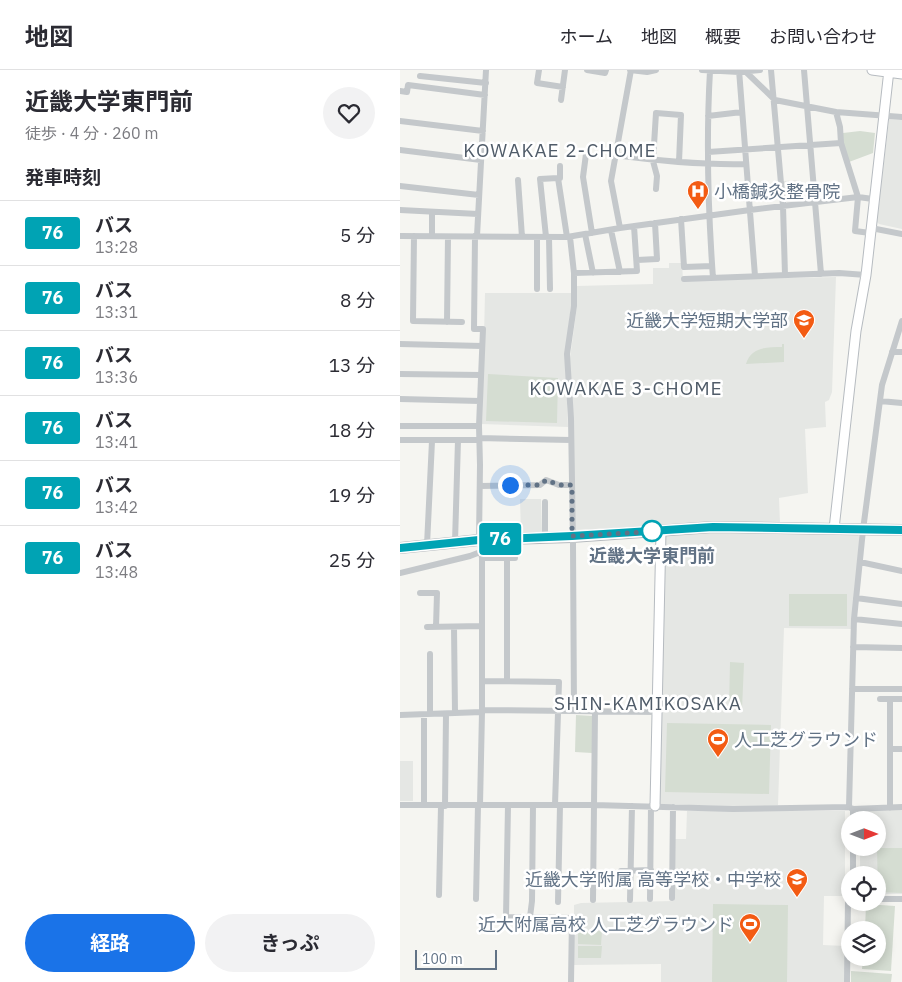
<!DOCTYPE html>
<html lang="ja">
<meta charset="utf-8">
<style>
body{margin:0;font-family:"IBM Plex Sans","Noto Sans JP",sans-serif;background:#f2f2f3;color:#2b2b33;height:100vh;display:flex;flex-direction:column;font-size:19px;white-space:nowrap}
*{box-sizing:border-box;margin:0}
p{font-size:16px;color:#7c7c81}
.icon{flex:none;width:28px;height:28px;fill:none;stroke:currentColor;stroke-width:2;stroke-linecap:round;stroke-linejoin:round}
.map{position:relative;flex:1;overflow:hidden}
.details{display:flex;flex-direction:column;background:#fff;width:400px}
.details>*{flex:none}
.badge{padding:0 10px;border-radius:4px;font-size:18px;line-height:32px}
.needle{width:32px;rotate:90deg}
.fabs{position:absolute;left:441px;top:741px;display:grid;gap:10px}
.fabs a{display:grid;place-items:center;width:45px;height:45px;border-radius:50%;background:#fff;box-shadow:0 2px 12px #0003;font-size:25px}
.scale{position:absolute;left:15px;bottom:12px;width:82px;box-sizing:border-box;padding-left:5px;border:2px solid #617285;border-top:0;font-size:14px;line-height:18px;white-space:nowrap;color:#617285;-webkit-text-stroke:4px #fff;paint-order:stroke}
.you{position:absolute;width:25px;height:25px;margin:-12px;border:4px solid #fff;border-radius:50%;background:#1a73e8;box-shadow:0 0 0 8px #1a73e833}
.map>.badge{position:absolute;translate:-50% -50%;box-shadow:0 0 0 2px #fff}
h2{padding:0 25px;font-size:19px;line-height:45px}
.round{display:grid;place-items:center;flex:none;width:52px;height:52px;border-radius:26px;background:#f2f2f3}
.overview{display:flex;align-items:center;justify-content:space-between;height:85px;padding:0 25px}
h1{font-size:24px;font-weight:700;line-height:38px}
.primary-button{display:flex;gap:10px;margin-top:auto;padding:10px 25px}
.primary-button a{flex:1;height:58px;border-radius:30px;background:#1a73e8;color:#fff;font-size:20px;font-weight:700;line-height:58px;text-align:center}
.primary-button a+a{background:#f2f2f3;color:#2b2b33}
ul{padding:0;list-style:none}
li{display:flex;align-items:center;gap:15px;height:65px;padding:0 25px;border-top:1px solid #e1e1e2}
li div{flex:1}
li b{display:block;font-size:19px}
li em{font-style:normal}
li .badge{min-width:55px;font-weight:700;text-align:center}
header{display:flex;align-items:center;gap:30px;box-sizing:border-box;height:70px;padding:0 25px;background:#fff;border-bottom:1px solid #e1e1e2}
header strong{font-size:24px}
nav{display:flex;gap:28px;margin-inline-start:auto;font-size:18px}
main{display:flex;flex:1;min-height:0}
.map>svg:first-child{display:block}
</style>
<header>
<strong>地図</strong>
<nav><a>ホーム</a><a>地図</a><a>概要</a><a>お問い合わせ</a></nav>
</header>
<main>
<section class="details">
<div class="overview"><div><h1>近畿大学東門前</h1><p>徒歩 · 4 分 · 260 m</p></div><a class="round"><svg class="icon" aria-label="heart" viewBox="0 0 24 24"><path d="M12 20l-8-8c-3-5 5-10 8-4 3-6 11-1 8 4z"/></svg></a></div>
<h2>発車時刻</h2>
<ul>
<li><span class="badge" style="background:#00a3b4;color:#fff">76</span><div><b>バス</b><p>13:28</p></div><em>5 分</em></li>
<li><span class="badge" style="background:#00a3b4;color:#fff">76</span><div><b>バス</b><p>13:31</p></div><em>8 分</em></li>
<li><span class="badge" style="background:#00a3b4;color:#fff">76</span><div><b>バス</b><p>13:36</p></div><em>13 分</em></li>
<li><span class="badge" style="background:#00a3b4;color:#fff">76</span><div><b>バス</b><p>13:41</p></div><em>18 分</em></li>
<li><span class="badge" style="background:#00a3b4;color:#fff">76</span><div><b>バス</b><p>13:42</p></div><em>19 分</em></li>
<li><span class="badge" style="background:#00a3b4;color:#fff">76</span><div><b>バス</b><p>13:48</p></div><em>25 分</em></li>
</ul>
<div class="primary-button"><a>経路</a><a>きっぷ</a></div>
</section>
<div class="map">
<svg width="502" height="912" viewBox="0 0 502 912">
<rect width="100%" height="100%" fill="#f5f5f1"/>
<path fill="#e5e7e4" d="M489,49L502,50V159L479,154L477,152Z
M399,110L400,132L387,133L384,131L383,111Z
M269,193H282L283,210L436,207L432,322L429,330L425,332L426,357L405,359L408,423L379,428L380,453L319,452L309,454L174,460L170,288L177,236V216L253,214V198H269Z
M85,223H171V236L165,285L168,357L82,354Z
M120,429H141L142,462L121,463Z
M311,461L457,464L460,467L452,559L384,558L378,735L351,737L258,734L265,464Z
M0,691H13V731H0Z
M502,739V824H478V805H460V778H478V750H460V741Z
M287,741H445V826H424L423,875L445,876V912H261V894L174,895V835L181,833L274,831V769H286Z"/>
<path fill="#d5ddd2" d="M460,61L475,63L473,83L449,92L443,73V63Z
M382,274H384V292L346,294C351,277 367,277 382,277Z
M88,304L158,308L157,353L86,351Z
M389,524H447V556H389Z
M330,592L344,593L342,639L329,638Z
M176,645L193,646L192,683L175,682Z
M267,653L371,655L369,724L265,722Z
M477,778H502V823L478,822Z
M313,834L388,835L387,912H312Z
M466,834L495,836L491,901L462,899L463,888H478V860H465Z
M178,861H202L201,875L178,874Z
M178,876H202L201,888H178Z
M451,901L492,904L491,912H451Z"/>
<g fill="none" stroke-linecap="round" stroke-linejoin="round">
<g stroke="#b6bbc0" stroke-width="11">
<path id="secondary" d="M472,0L502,4
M434,459L456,261L466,205L489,0
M255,736L261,461"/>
</g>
<g stroke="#b7bbbf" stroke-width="12">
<path id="primary" d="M0,478L79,470L172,467L313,457L502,460"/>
</g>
<path stroke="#c4c8cb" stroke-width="6" d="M139,0L137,13L163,17
M187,0L205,3L206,0
M230,0L247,2L256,0
M302,0L339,2L360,0
M339,0L355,206
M371,0L383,136L385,205
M404,0L421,204
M310,1C306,70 308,139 313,208
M345,1L375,30L436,42
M20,6L86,13
M0,21L7,22L8,15L85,25
M161,30L165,0
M308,46L342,42
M0,51L83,61
M441,73L458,127L455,161L470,163
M0,80L81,90
M308,82L441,73L440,57L436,42L502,47
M186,84L183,107L192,163
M215,85C259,91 302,95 346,94
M160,96V108H158L167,167
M118,110L122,167
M0,116L79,125
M256,119L257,106L253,91L256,43L281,45L279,92
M0,140L78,144
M281,149L284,197L312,196
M220,158L211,111L231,0
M471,158L502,164
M211,160L220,202
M185,164L193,203
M0,166L167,167L220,158L350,140L458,127L473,129
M14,166L13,251L62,252
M32,166V142
M75,166L74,259H83L79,356L80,395L79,470L82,488V642L80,735
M77,166L86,0
M137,167V219
M146,167L140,109L158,108
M149,167L150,219
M170,167L174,203V236L167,284L171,349L173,474L174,641
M237,190L257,189L255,153
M174,203L237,201L234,156
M284,209L439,203L466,205
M47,252L48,167
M0,274L82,276
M492,282H502
M0,304L81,305
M0,329L80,331
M480,331L502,333
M0,356H79
M79,368L171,370
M0,370H79
M80,416L140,415L146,410L159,415H171
M145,432V468
M55,472L58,370
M27,475L32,371
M82,488H115
M460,492L502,501
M0,503L70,486L106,472
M20,523H37L36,557
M456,528L502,534
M454,549L502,554
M27,557L82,556
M54,557L55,643
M453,577L502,578
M30,584V644
M82,611L159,612L155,735
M107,611V488
M452,619H502
M480,629H502
M82,640L257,642
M0,645L82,642
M24,645V735
M490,679H502
M0,735H194L333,739L449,737
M108,735L106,847L172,848L171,912
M45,736L46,644
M490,738V629
M453,739L502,737
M453,750V739L449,737L454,549L463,460L482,315L502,251
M221,801L251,800
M453,805V778
M39,825L41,736
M272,828L273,737
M76,829L78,735
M250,829L251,736
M478,829H502
M193,830L195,641
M230,830L232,736
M158,832L160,735
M130,847L132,831L133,735
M447,912L448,829L450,826"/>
<use href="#secondary" stroke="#fff" stroke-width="9"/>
<use href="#primary" stroke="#fff" stroke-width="10"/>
</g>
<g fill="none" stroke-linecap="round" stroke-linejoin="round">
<g stroke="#fff" stroke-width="11">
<path id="line" d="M0,478L79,470L172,466L313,457L502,460"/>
</g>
<use href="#line" stroke="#00a3b4" stroke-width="8"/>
<path stroke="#617285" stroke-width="5" stroke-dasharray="0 9" d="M110,415H140L146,410L159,415H172V466L261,461H252"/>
</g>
<defs>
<g id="hospital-pin" transform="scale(1.125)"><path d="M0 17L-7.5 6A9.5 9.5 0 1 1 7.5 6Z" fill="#f35b13" stroke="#fff"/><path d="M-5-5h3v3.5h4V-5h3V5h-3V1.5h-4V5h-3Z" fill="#fff"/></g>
<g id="university-pin" transform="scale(1.125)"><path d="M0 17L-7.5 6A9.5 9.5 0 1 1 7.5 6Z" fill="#f35b13" stroke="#fff"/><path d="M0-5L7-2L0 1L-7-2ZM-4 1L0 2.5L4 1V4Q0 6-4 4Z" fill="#fff"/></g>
<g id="stadium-pin" transform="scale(1.125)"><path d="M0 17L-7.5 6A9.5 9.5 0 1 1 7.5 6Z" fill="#f35b13" stroke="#fff"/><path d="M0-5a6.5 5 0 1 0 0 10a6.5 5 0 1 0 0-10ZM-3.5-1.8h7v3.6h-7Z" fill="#fff"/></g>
<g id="school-pin" transform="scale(1.125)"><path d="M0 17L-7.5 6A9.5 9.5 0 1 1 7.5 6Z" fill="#f35b13" stroke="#fff"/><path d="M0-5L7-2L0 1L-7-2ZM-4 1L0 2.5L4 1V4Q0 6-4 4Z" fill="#fff"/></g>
</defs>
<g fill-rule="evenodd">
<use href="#hospital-pin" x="298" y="121"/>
<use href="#university-pin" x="404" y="250"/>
<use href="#stadium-pin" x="318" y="669"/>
<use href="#school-pin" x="397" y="809"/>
<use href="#stadium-pin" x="350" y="854"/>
</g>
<circle fill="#fff" stroke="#00a3b4" stroke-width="2.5" cx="252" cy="461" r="10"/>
<g text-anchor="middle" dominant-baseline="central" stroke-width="5" stroke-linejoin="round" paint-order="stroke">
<g font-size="18" fill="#617285" stroke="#fff" text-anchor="end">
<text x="314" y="121" text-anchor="start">小橋鍼灸整骨院</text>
<text x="388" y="250">近畿大学短期大学部</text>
<text x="334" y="669" text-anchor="start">人工芝グラウンド</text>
<text x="381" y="809">近畿大学附属 高等学校・中学校</text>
<text x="334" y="854">近大附属高校 人工芝グラウンド</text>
</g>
<g font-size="18" font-weight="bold" fill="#617285" stroke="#fff">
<text x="252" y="485">近畿大学東門前</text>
</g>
<g font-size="19" letter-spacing="1" fill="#505c69" stroke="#fff">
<text x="160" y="80">KOWAKAE 2-CHOME</text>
<text x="226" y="318">KOWAKAE 3-CHOME</text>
<text x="248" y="633">SHIN-KAMIKOSAKA</text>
</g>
</g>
</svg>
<div class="fabs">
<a><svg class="needle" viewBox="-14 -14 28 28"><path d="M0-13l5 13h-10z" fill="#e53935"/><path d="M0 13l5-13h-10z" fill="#7c7c81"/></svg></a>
<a><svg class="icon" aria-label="locate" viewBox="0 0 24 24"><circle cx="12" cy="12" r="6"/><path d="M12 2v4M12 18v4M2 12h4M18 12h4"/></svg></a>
<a><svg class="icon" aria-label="layers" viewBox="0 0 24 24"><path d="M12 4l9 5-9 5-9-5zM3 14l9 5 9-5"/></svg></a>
</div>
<div class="scale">100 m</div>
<div class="you" style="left:110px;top:415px"></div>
<b class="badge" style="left:100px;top:469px;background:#00a3b4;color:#fff">76</b>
</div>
</main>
